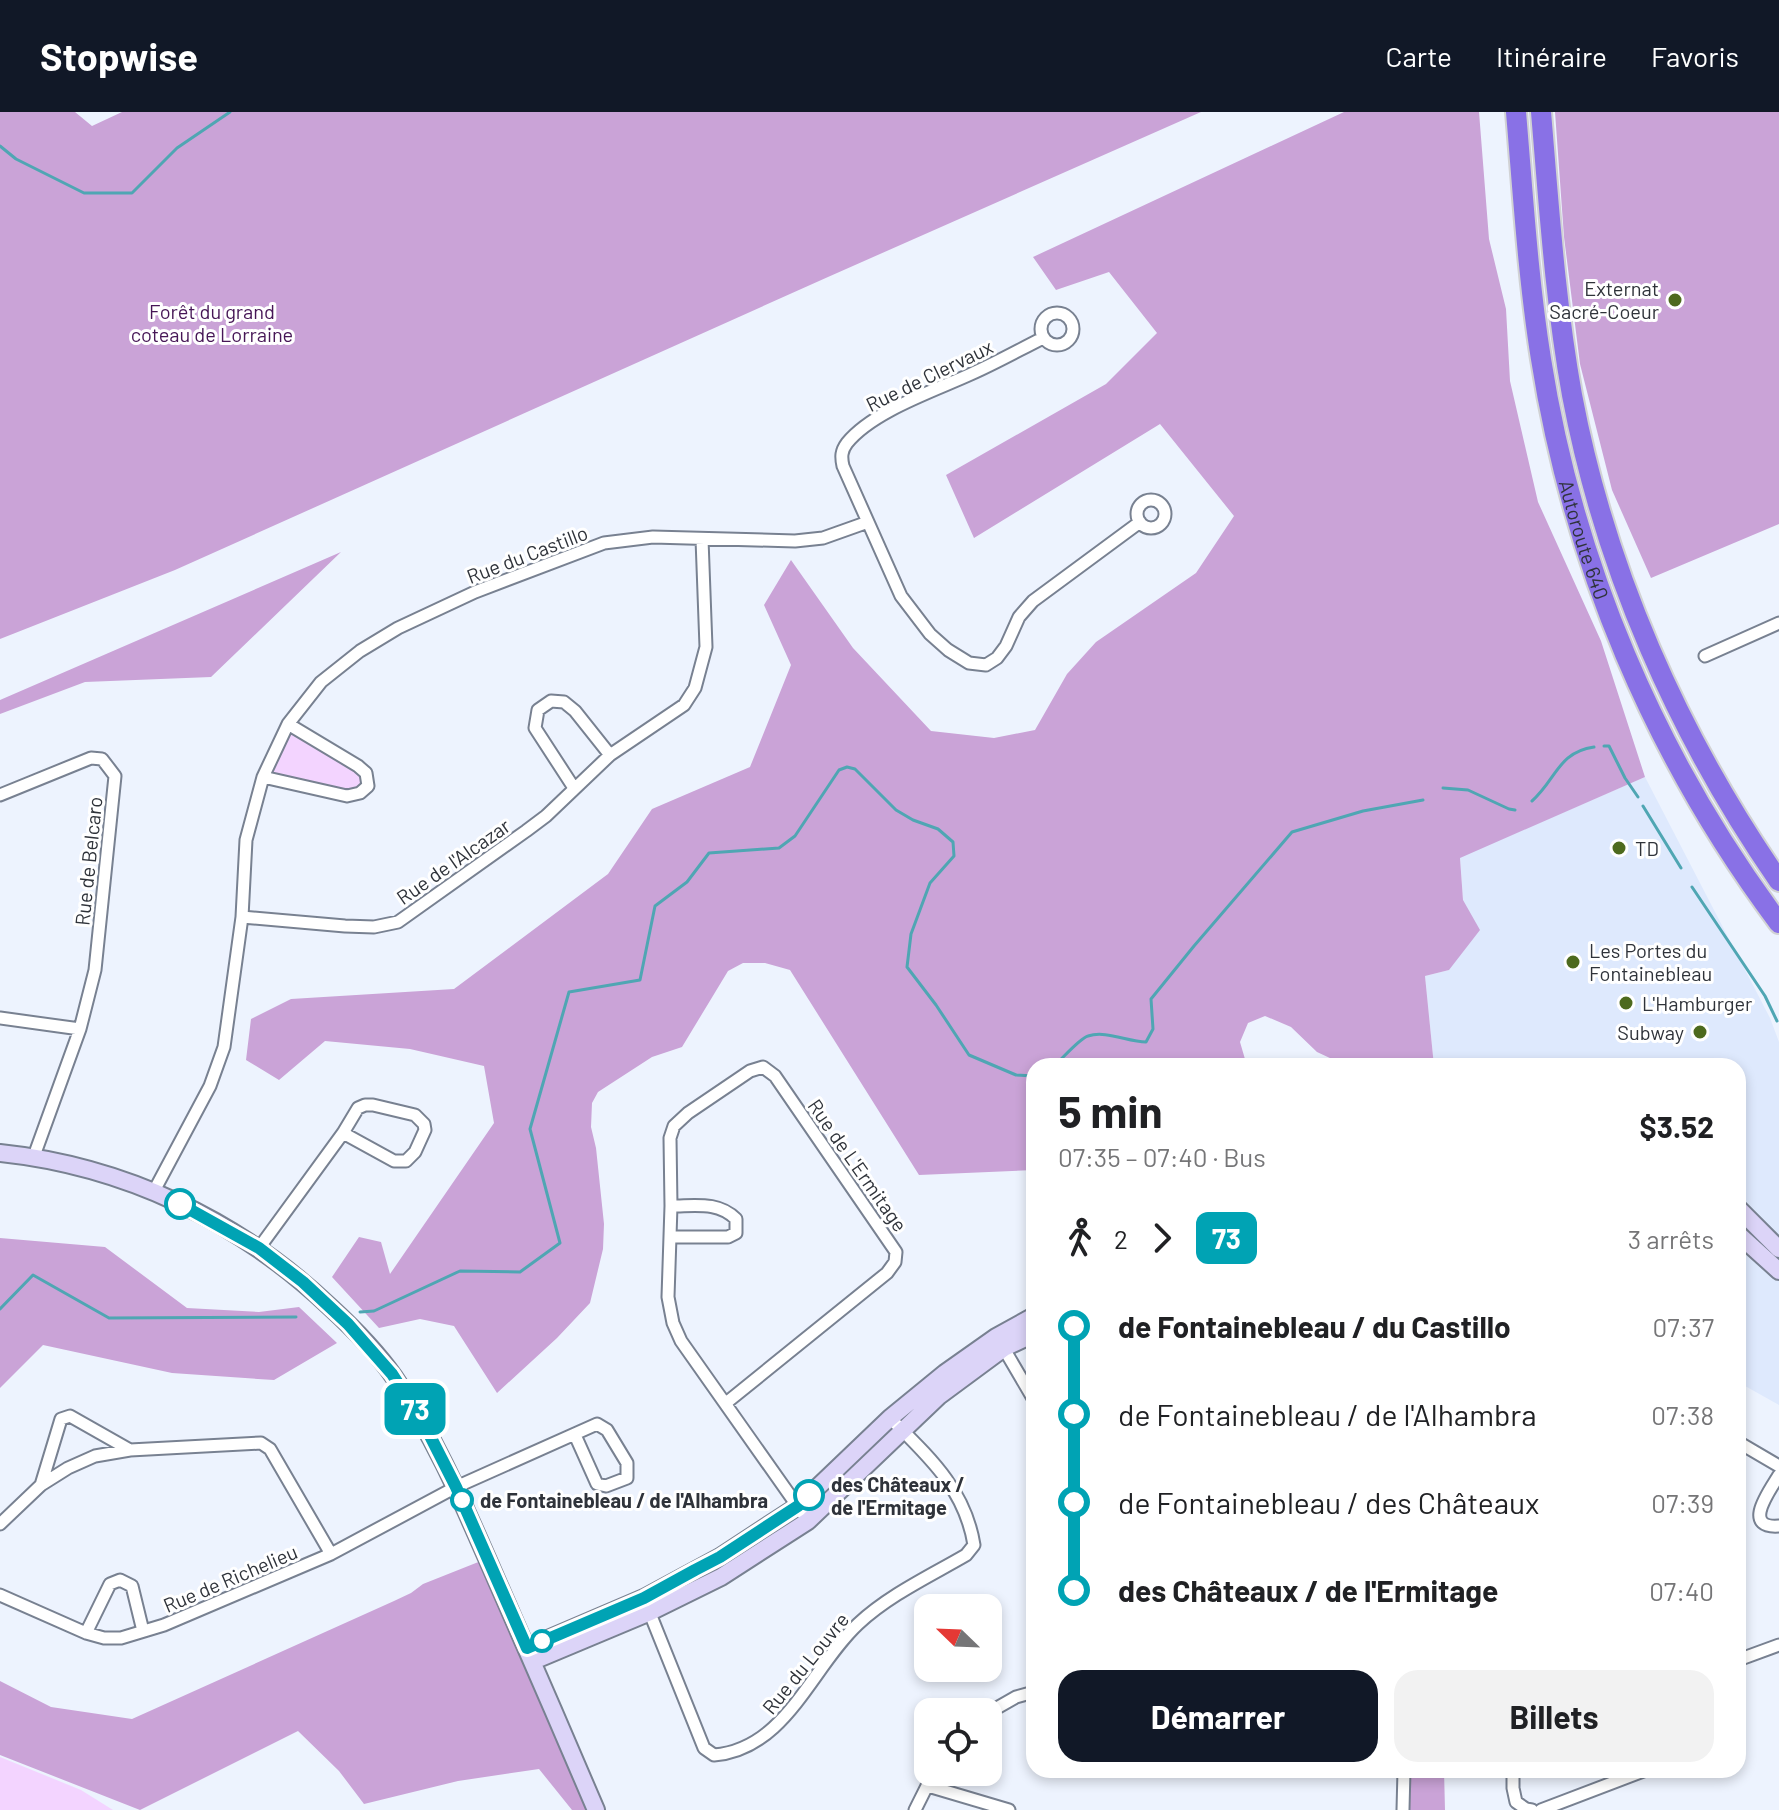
<!DOCTYPE html>
<html lang="fr">
<meta charset="utf-8">
<style>
body{margin:0;font-family:Barlow,sans-serif;background:#f2f2f2;color:#202124;height:100vh;display:flex;flex-direction:column;font-size:30px;white-space:nowrap}
*{box-sizing:border-box;margin:0}
p{font-size:26px;color:#757577}
.icon{flex:none;width:44px;height:44px;fill:none;stroke:currentColor;stroke-width:2;stroke-linecap:round;stroke-linejoin:round}
.map{position:relative;flex:1;overflow:hidden}
.panel{position:absolute;left:1026px;top:946px;width:720px;height:720px;display:flex;flex-direction:column;background:#fff;border-radius:24px;box-shadow:0 4px 12px #0003}
.panel>*{flex:none}
.badge{padding:0 16px;border-radius:12px;font-size:28px;line-height:52px}
.needle{width:52px;rotate:293deg}
.buttons{position:absolute;left:914px;top:1482px;display:grid;gap:16px}
.buttons a{display:grid;place-items:center;width:88px;height:88px;border-radius:16px;background:#fff;box-shadow:0 4px 12px #0003;font-size:40px}
.map>.badge{position:absolute;translate:-50% -50%;box-shadow:0 0 0 4px #fff}
.legs{display:flex;align-items:center;gap:12px;height:88px;padding:0 32px;font-size:26px}
.legs p{margin-inline-start:auto}
.overview{display:flex;align-items:center;justify-content:space-between;height:136px;padding:0 32px}
h1{font-size:44px;font-weight:700;line-height:60px}
.primary-button{display:flex;gap:16px;margin-top:auto;padding:16px 32px}
.primary-button a{flex:1;height:92px;border-radius:24px;background:#111827;color:#fff;font-size:32px;font-weight:700;line-height:92px;text-align:center}
.primary-button a+a{background:#f2f2f2;color:#202124}
ul{padding:0 32px;list-style:none}
li{display:flex;align-items:center;gap:28px;height:88px;font-size:30px}
li i{display:grid;place-items:center;width:12px;height:100%;margin:0 10px;background:currentColor}
li i::after{content:'';width:20px;height:20px;margin:-10px;border:6px solid;border-radius:50%;background:#fff}
li p{margin-inline-start:auto}
li:first-child i{background:linear-gradient(#0000 50%,currentColor 0)}
li:last-child i{background:linear-gradient(currentColor 50%,#0000 0)}
header{display:flex;align-items:center;gap:48px;box-sizing:border-box;height:112px;padding:0 40px;background:#111827;color:#fff}
header strong{font-size:38px}
nav{display:flex;gap:44px;margin-inline-start:auto;font-size:28px}
.map>svg:first-child{display:block}
</style>
<header>
<strong>Stopwise</strong>
<nav><a>Carte</a><a>Itinéraire</a><a>Favoris</a></nav>
</header>
<div class="map">
<svg width="1779" height="1698" viewBox="0 0 1779 1698">
<rect width="100%" height="100%" fill="#edf3fe"/>
<path fill="#dee9fd" d="M1645,665L1770,906L1779,930V1293L1738,1270V1091L1745,1084L1738,1074V954H1434L1425,864L1449,858L1463,788L1460,745Z"/>
<path fill="#f3d4ff" d="M288,612L366,661L360,681L263,665Z
M0,1645L81,1678L113,1698H0Z"/>
<path fill="#caa3d7" d="M0,0H75L92,14L122,0H1201L828,165L175,458L0,527Z
M1344,0H1479L1489,127L1506,197L1510,269L1538,390L1601,529L1645,665L1460,746L1463,788L1480,818L1449,858L1425,864L1434,954H1347L1317,940L1291,915L1265,904L1248,911L1240,930L1247,954H1034V1058L919,1063L790,858L765,851H743L728,859L682,935L652,945L598,980L592,991L591,1015L596,1036L604,1112L603,1137L590,1191L557,1226L497,1281L454,1214L420,1207L379,1216L332,1165L359,1125L381,1130L390,1162L494,1011L484,954L410,937L325,929L279,968L246,948L251,907L291,887L454,877L608,762L652,697L750,655L791,553L764,493L791,448L853,536L931,619L994,626L1035,618L1067,562L1096,530L1196,461L1234,404L1160,312L974,426L946,363L1106,272L1157,221L1109,160L1056,178L1033,145Z
M1555,0H1779V412L1651,466L1612,378L1580,252L1564,125Z
M341,440L211,565L85,570L0,602V588Z
M0,1126L105,1135L187,1196L259,1200L299,1195L337,1231L274,1268L172,1261L43,1233L0,1276Z
M496,1443L535,1547L596,1698H572L539,1657L458,1669L364,1692L339,1659L298,1619L140,1698L0,1643V1569L51,1595L132,1607L394,1489L411,1481L423,1472Z
M1398,1658H1444L1445,1698H1398Z"/>
<g fill="none" stroke-linecap="round" stroke-linejoin="round">
<path stroke="#4fa6b3" stroke-width="3" d="M0,34L16,47L84,81H132L177,36L230,0
M1604,634H1609L1625,666L1638,685
M1443,676L1468,678L1509,697L1515,698
M1532,689C1556,668 1558,640 1594,635
M1643,694L1681,756
M1692,775L1765,884L1777,909
M1054,954C1062,947 1080,926 1088,924C1106,918 1128,930 1146,930L1153,917L1151,887L1194,834L1292,720L1363,699L1423,688
M0,1197L33,1163L109,1206L296,1205
M360,1200L374,1199L460,1159L520,1160L560,1131L530,1017L569,880L640,868L655,794L687,770L709,741L779,736L795,724L839,658L847,655L855,657L896,698L913,708L938,717L953,730L954,744L930,771L911,822L907,855L936,893L969,943L1016,963L1034,964"/>
<g stroke="#788191" stroke-width="15">
<path id="street" d="M1041 217a16 16 0 1 1 32 0a16 16 0 1 1-32 0Z
M1043,226C1019,238 996,251 971,262C934,279 873,299 847,331C841,339 841,345 843,354L901,484L930,522L948,538L969,551L986,553L997,546L1006,534L1019,505L1033,489L1140,410
M1137 402a14 14 0 1 1 28 0a14 14 0 1 1-28 0Z
M1705,544L1779,511
M263,665L347,684L360,681L368,674L366,661L358,654L288,612
M574,676L535,616L538,598L551,589L564,590L575,599L610,643
M0,683L91,646L102,647L115,664L95,858L80,917L34,1044
M242,805L345,814L374,815L398,810L526,719L546,704L610,643L684,593L695,576L706,535L702,427
M0,906L80,917
M154,1079L210,974L224,935L242,805L246,728L263,665L288,612L321,570L360,539L398,516L475,480L604,431L653,425L795,429L823,426L868,410
M670,1125H728L736,1121V1107C718,1089 695,1094 671,1094
M259,1136L343,1021L358,996L365,993H373L415,1003L424,1012L425,1018L415,1040L406,1049H394L343,1021
M1000,1230L1034,1288
M726,1291L887,1161L895,1150L896,1140L775,964L763,955L750,959L688,1001L674,1014L670,1026L671,1094L668,1185L673,1211L681,1229L808,1409
M1738,1330L1779,1354
M1779,1363C1771,1377 1740,1417 1779,1414
M41,1373L61,1307L70,1304L130,1338
M0,1412L41,1373L68,1356L95,1344L130,1338L261,1331L270,1337L331,1442
M0,1483L86,1521L104,1526H121L164,1513L331,1442L456,1375L597,1312L607,1318L627,1351V1366L606,1374L597,1372L575,1323
M647,1494L704,1636L714,1643C786,1637 811,1556 858,1512C889,1483 930,1464 966,1443L974,1433C965,1377 929,1345 890,1306
M86,1521L110,1472L120,1468L132,1474L143,1519
M1738,1548L1779,1533
M988,1601L1016,1585L1034,1580
M1513,1658V1676L1516,1690L1526,1697L1532,1698
M928,1674L1009,1698
M915,1698L934,1660
M1403,1698L1404,1658
M1541,1698L1646,1658"/>
</g>
<g stroke="#788191" stroke-width="20">
<path id="secondary" d="M0,1041C124,1054 238,1108 329,1194C352,1215 376,1239 394,1265C434,1323 462,1389 490,1453C526,1535 561,1616 596,1698
M1738,1096L1779,1137
M1738,1122L1779,1159
M527,1536L644,1486L720,1445L798,1394L890,1306L945,1261L996,1225L1034,1204
M533,1549L650,1500L721,1465L808,1409L939,1284L1004,1236L1034,1222"/>
</g>
<g stroke="#d1d2d4" stroke-width="24">
<g id="highway">
<path id="s1" d="M1516,0C1523,82 1528,166 1541,247C1573,451 1655,645 1779,811"/>
<path d="M1541,0C1549,94 1555,189 1572,283C1605,458 1678,623 1779,769"/>
</g>
</g>
<use href="#street" stroke="#fff" stroke-width="11"/>
<use href="#secondary" stroke="#dcd4f8" stroke-width="16"/>
<use href="#highway" stroke="#8971e6" stroke-width="20"/>
</g>
<g fill="none" stroke-linecap="round" stroke-linejoin="round">
<g stroke="#fff" stroke-width="18">
<path id="line-1" d="M180,1092L259,1136L303,1170L348,1212L392,1262L423,1310L456,1375L527,1536L644,1486L695,1458L720,1445L798,1394L809,1383"/>
</g>
<use href="#line-1" stroke="#00a3b4" stroke-width="12"/>
</g>
<g fill="#4d6a1e" stroke="#fff" stroke-width="3">
<circle cx="1675" cy="188" r="8"/>
<circle cx="1619" cy="736" r="8"/>
<circle cx="1573" cy="850" r="8"/>
<circle cx="1626" cy="891" r="8"/>
<circle cx="1700" cy="920" r="8"/>
</g>
<g fill="#fff" stroke="#00a3b4" stroke-width="4">
<circle cx="180" cy="1092" r="14"/>
<circle cx="809" cy="1383" r="14"/>
<circle cx="462" cy="1388" r="10"/>
<circle cx="542" cy="1529" r="10"/>
</g>
<g text-anchor="middle" dominant-baseline="central" stroke-width="6" stroke-linejoin="round" paint-order="stroke">
<g font-size="20" fill="#2f333a" stroke="#fff" text-anchor="start">
<text x="1659" y="176" text-anchor="end">Externat<tspan x="1659" dy="23">Sacré-Coeur</tspan></text>
<text x="1635" y="736">TD</text>
<text x="1589" y="838">Les Portes du<tspan x="1589" dy="23">Fontainebleau</tspan></text>
<text x="1642" y="891">L'Hamburger</text>
<text x="1684" y="920" text-anchor="end">Subway</text>
</g>
<g font-size="20" fill="#461656" stroke="#fff">
<text x="212" y="199">Forêt du grand<tspan x="212" dy="23">coteau de Lorraine</tspan></text>
</g>
<g font-size="20" fill="#2f333a" stroke="#fff">
<text transform="translate(929 263) rotate(-26)">Rue de Clervaux</text>
<text stroke="none"><textPath href="#s1" startOffset="434">Autoroute 640</textPath></text>
<text transform="translate(527 442) rotate(-21)">Rue du Castillo</text>
<text transform="translate(88 749) rotate(-84)">Rue de Belcaro</text>
<text transform="translate(453 749) rotate(-35)">Rue de l'Alcazar</text>
<text transform="translate(858 1053) rotate(55)">Rue de L'Ermitage</text>
<text transform="translate(230 1466) rotate(-23)">Rue de Richelieu</text>
<text transform="translate(805 1551) rotate(-51)">Rue du Louvre</text>
</g>
<g font-size="20" font-weight="bold" fill="#2f333a" stroke="#fff" text-anchor="start">
<text x="831" y="1372">des Châteaux /<tspan x="831" dy="23">de l'Ermitage</tspan></text>
<text x="480" y="1388">de Fontainebleau / de l'Alhambra</text>
</g>
</g>
</svg>
<div class="buttons">
<a><svg class="needle" viewBox="-14 -14 28 28"><path d="M0-13l5 13h-10z" fill="#e53935"/><path d="M0 13l5-13h-10z" fill="#757577"/></svg></a>
<a><svg class="icon" aria-label="locate" viewBox="0 0 24 24"><circle cx="12" cy="12" r="6"/><path d="M12 2v4M12 18v4M2 12h4M18 12h4"/></svg></a>
</div>
<b class="badge" style="left:415px;top:1297px;background:#00a3b4;color:#fff">73</b>
<section class="panel">
<div class="overview"><div><h1>5 min</h1><p>07:35 – 07:40 · Bus</p></div><b>$3.52</b></div>
<div class="legs"><svg class="icon" aria-label="walk" viewBox="0 0 24 24"><circle cx="13" cy="4" r="2"/><path d="M13 8l-2 6 4 7M11 14l-3 7M7 12l3-4h3l4 4"/></svg>2<svg class="icon" aria-label="forward" viewBox="0 0 24 24"><path d="M9 5l7 7-7 7"/></svg><b class="badge" style="background:#00a3b4;color:#fff">73</b><p>3 arrêts</p></div>
<ul>
<li><i style="color:#00a3b4"></i><b>de Fontainebleau / du Castillo</b><p>07:37</p></li>
<li><i style="color:#00a3b4"></i><span>de Fontainebleau / de l'Alhambra</span><p>07:38</p></li>
<li><i style="color:#00a3b4"></i><span>de Fontainebleau / des Châteaux</span><p>07:39</p></li>
<li><i style="color:#00a3b4"></i><b>des Châteaux / de l'Ermitage</b><p>07:40</p></li>
</ul>
<div class="primary-button"><a>Démarrer</a><a>Billets</a></div>
</section>
</div>
